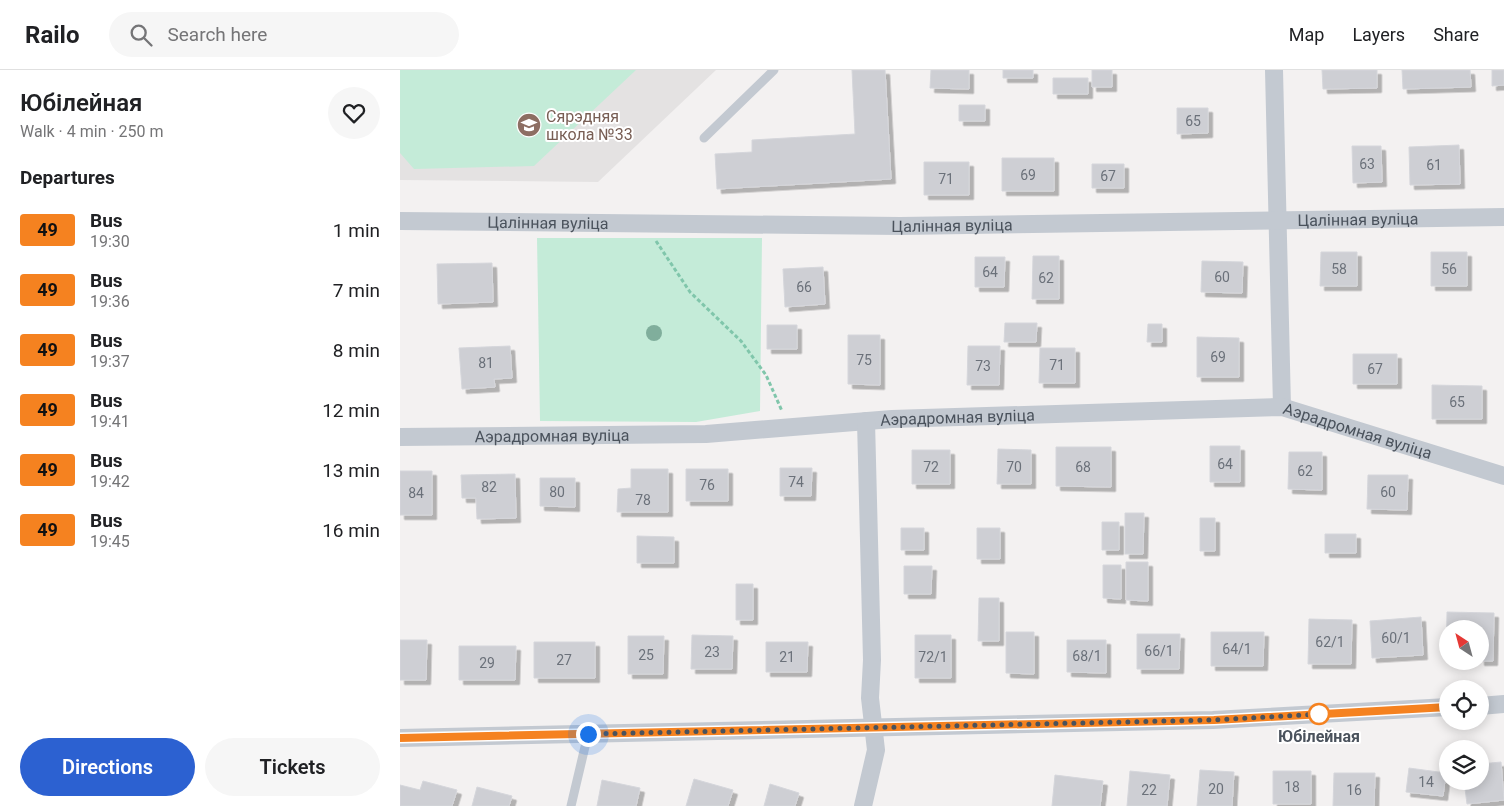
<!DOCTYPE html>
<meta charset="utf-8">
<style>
body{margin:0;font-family:Roboto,sans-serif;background:#f6f6f6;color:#202124;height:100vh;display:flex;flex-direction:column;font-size:19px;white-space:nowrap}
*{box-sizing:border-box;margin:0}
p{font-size:16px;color:#757577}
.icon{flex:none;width:28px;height:28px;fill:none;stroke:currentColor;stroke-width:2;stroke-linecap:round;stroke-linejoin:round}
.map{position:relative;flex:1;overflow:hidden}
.side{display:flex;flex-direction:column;background:#fff;width:400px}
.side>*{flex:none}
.badge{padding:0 10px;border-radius:4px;font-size:18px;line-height:32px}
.needle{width:32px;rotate:324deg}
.tools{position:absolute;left:1039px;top:550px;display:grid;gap:10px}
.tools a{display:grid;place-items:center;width:50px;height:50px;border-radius:50%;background:#fff;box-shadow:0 2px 12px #0003;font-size:25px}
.you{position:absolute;width:25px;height:25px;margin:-12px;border:4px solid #fff;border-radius:50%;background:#1a73e8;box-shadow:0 0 0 8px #1a73e833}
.map>.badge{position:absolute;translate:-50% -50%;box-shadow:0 0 0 2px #fff}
h2{padding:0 20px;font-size:19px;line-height:45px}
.round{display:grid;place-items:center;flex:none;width:52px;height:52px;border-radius:26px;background:#f6f6f6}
.summary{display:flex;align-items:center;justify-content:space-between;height:85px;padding:0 20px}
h1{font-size:24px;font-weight:600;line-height:38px}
.button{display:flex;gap:10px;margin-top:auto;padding:10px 20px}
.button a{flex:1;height:58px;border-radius:30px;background:#2c61d1;color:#fff;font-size:20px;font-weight:600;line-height:58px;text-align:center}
.button a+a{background:#f6f6f6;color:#202124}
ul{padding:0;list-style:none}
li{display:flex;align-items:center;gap:15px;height:60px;padding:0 20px}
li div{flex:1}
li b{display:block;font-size:19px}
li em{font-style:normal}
li .badge{min-width:55px;font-weight:700;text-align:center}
header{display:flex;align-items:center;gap:30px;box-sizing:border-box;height:70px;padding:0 25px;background:#fff;border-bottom:1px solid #e0e0e0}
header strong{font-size:24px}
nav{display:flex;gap:28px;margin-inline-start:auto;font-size:18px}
.search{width:350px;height:45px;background:#f6f6f6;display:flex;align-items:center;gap:12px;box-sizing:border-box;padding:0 18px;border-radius:28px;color:#757577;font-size:19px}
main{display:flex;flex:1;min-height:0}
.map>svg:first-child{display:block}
</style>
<header>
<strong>Railo</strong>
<div class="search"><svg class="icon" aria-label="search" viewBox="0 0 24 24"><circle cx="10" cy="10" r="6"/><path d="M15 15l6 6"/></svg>Search here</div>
<nav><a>Map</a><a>Layers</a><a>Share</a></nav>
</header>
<main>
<section class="side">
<div class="summary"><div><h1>Юбілейная</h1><p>Walk · 4 min · 250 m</p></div><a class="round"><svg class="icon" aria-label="heart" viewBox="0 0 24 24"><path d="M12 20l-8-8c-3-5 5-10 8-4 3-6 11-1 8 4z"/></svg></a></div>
<h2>Departures</h2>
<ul>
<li><span class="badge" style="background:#f58220;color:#111">49</span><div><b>Bus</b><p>19:30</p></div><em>1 min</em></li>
<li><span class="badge" style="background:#f58220;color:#111">49</span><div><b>Bus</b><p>19:36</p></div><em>7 min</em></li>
<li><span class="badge" style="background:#f58220;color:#111">49</span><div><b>Bus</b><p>19:37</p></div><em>8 min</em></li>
<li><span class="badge" style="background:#f58220;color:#111">49</span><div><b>Bus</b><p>19:41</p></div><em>12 min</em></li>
<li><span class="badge" style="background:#f58220;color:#111">49</span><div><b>Bus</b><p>19:42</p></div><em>13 min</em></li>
<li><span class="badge" style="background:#f58220;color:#111">49</span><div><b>Bus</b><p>19:45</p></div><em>16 min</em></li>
</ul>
<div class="button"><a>Directions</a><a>Tickets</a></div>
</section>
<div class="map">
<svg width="1104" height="736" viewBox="0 0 1104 736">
<defs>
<filter id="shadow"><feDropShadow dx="4.5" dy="4.5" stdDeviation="0" flood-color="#0004"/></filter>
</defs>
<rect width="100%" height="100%" fill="#f3f1f1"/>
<path fill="#e4e2e2" d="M0,0H316L198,112L0,110Z"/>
<path fill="#c4ebd8" d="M0,0H236L134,96L14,99L0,83Z
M137,168H362L360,341L296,352L140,351Z"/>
<path fill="#cecfd4" stroke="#d5d6db" filter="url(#shadow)" d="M452,0H485L491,109L317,119L315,84L352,82V70L455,64Z
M531,0H569V19L530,18Z
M603,0H633V8H603Z
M692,0H712V17H692Z
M922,0H977V18L923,19Z
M1002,0H1070L1071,17L1003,19Z
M1092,0H1104V15L1092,16Z
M653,8H688V24H653Z
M559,35H585V51H559Z
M777,38H808V63L777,64Z
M1059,75L1060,114L1010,115L1009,77Z
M952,76H981L982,112L953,113Z
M602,88H654V121H602Z
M524,92H569V125H524Z
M692,94H724V118H692Z
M921,182H957V216H920Z
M1031,182H1067V216H1031Z
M633,186H659V229H632Z
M575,187H605L604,217H575Z
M802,191L843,192L842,223L801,222Z
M92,193L93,232L38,234L37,194Z
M423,197L425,234L385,237L383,199Z
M605,253H637L636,272H604Z
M748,254H762V272H747Z
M367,255H397V279H367Z
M448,265H480V315L448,314Z
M797,267L839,268V307H797Z
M110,276L112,308L94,309L95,317L62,319L59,278Z
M568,276H600L599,315H567Z
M640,278H675V313H639Z
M953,284H997V314H953Z
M1032,315L1082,316V349H1032Z
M810,376H840V412H810Z
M656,377H711V417L656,416Z
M598,379L631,380V414H597Z
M512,380H550V414H512Z
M889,382H922V420L888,419Z
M380,398H412L411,426H380Z
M231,399H268V442H217L218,419L231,418Z
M286,399H328V431H286Z
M0,401H32V445H0Z
M115,404L116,448L77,449L76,428H62L61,405Z
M968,405H1008L1007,440L967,439Z
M140,408H175V437L140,436Z
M725,443H744L743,484H725Z
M800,448H815V481H800Z
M702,452H719V480H702Z
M501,458H524V480H501Z
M577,458H600V489H577Z
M925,464H956V483H925Z
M237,466L274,467V493H237Z
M726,492H748V531L726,530Z
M703,495H721V529L703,528Z
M504,496H532L531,524H504Z
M336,514H353V550H336Z
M579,528H599V571H578Z
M1047,542L1094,543L1093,591H1080V559H1048L1046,590Z
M1021,547L1023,585L972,588L970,551Z
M909,549L952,550L951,594H908Z
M606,562H634V604L606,603Z
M811,562H864L863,596H811Z
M737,564H780L779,599H737Z
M292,565L333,566L332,599H291Z
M515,565H551V608H515Z
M228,566H264L263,604H228Z
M0,570H27L26,610H0Z
M667,570H706V603L667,602Z
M134,572H195V608H134Z
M366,572H408L407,602H366Z
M59,576H116L115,610H59Z
M1101,692L1104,730L1067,734L1064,711H1080V694Z
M1009,698L1046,703L1043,726L1006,722Z
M800,700L834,702L832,736H797Z
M730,701L770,705L767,736H727Z
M873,701H911V734H873Z
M934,703H975L974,736H933Z
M655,705L703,711L700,736H652Z
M294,709L333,720L328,736H286Z
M202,710L240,718L236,736H197Z
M23,711L57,720L52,736H0V715L20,720Z
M370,714L399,723L395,736H364Z
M77,717L112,726L109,736H72Z"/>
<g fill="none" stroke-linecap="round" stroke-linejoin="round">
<path stroke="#80c6ab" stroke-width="3" stroke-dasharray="4 2.5" stroke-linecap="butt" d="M256,171L290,222L341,271L366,305L382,341"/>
<path stroke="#c3c9d1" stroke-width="9" d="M304,68L374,0
M171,736L188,664"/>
<g stroke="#c3c9d1" stroke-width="18">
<path d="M874,0L882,337"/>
<path id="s1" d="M0,151L500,156L1104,147"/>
<path id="s2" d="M0,367L306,364L492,349L882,337L1104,406"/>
<path d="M1080,636L1104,634"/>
<path d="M0,668L813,650L1048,637"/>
<path d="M463,736L476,680L470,628L472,590L466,351"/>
</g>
</g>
<circle fill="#80ae9c" cx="254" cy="263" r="8"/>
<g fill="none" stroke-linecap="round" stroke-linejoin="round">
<g stroke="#fff" stroke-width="11">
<path id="line" d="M0,668L814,650L1048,637"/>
</g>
<use href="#line" stroke="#f58220" stroke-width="8"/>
<path stroke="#4a525c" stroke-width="5" stroke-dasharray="0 9" d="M188,664L814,650L919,644"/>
</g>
<defs>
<g id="school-disc" transform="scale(1.25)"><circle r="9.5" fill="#8d6e63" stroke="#fff"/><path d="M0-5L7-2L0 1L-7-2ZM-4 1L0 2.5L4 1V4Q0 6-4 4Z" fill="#fff"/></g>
</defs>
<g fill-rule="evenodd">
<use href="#school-disc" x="129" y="55"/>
</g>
<circle fill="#fff" stroke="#f58220" stroke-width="2.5" cx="919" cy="644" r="10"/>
<g text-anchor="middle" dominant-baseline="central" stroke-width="4" stroke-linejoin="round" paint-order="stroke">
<g font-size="14" fill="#6b717a">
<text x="793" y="51">65</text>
<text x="967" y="94">63</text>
<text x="1034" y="95">61</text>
<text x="628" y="105">69</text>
<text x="708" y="106">67</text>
<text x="546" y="109">71</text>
<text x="939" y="199">58</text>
<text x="1049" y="199">56</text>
<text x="590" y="202">64</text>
<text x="822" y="207">60</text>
<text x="646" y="208">62</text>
<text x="404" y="217">66</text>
<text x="818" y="287">69</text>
<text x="464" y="290">75</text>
<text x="86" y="293">81</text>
<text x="657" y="295">71</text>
<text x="583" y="296">73</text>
<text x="975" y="299">67</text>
<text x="1057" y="332">65</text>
<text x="825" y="394">64</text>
<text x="531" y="397">72</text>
<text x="614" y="397">70</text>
<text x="683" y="397">68</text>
<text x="905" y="401">62</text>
<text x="396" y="412">74</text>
<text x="307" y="415">76</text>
<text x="89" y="417">82</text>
<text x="157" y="422">80</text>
<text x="988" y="422">60</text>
<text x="16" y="423">84</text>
<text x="243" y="430">78</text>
<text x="996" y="568">60/1</text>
<text x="930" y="572">62/1</text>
<text x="837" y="579">64/1</text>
<text x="759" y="581">66/1</text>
<text x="312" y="582">23</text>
<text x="246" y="585">25</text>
<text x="687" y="586">68/1</text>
<text x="387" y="587">21</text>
<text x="533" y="587">72/1</text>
<text x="164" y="590">27</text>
<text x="87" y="593">29</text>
<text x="1026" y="712">14</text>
<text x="892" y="717">18</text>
<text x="816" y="719">20</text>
<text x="749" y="720">22</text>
<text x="954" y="720">16</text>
</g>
<g font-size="16" fill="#785e54" stroke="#fff" text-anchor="start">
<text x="146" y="46">Сярэдняя<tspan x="146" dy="18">школа №33</tspan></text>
</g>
<g font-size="16" fill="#4a525c" stroke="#fff">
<text stroke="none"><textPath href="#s1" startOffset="958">Цалінная вуліца</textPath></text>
<text stroke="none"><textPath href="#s1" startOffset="148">Цалінная вуліца</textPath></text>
<text stroke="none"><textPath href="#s1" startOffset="552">Цалінная вуліца</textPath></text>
<text stroke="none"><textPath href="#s2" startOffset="558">Аэрадромная вуліца</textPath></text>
<text stroke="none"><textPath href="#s2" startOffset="962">Аэрадромная вуліца</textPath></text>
<text stroke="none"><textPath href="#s2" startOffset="152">Аэрадромная вуліца</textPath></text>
</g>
<g font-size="16" font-weight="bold" fill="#4a525c" stroke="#fff">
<text x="919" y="666">Юбілейная</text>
</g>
</g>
</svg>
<div class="tools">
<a><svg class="needle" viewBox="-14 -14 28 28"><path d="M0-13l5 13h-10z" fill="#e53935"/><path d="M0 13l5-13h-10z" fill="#757577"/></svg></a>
<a><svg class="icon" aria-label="locate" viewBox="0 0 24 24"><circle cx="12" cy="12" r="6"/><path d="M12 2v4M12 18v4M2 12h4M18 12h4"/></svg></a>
<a><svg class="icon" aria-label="layers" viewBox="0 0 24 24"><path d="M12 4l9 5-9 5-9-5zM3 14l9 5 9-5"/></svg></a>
</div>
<div class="you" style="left:188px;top:664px"></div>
</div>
</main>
